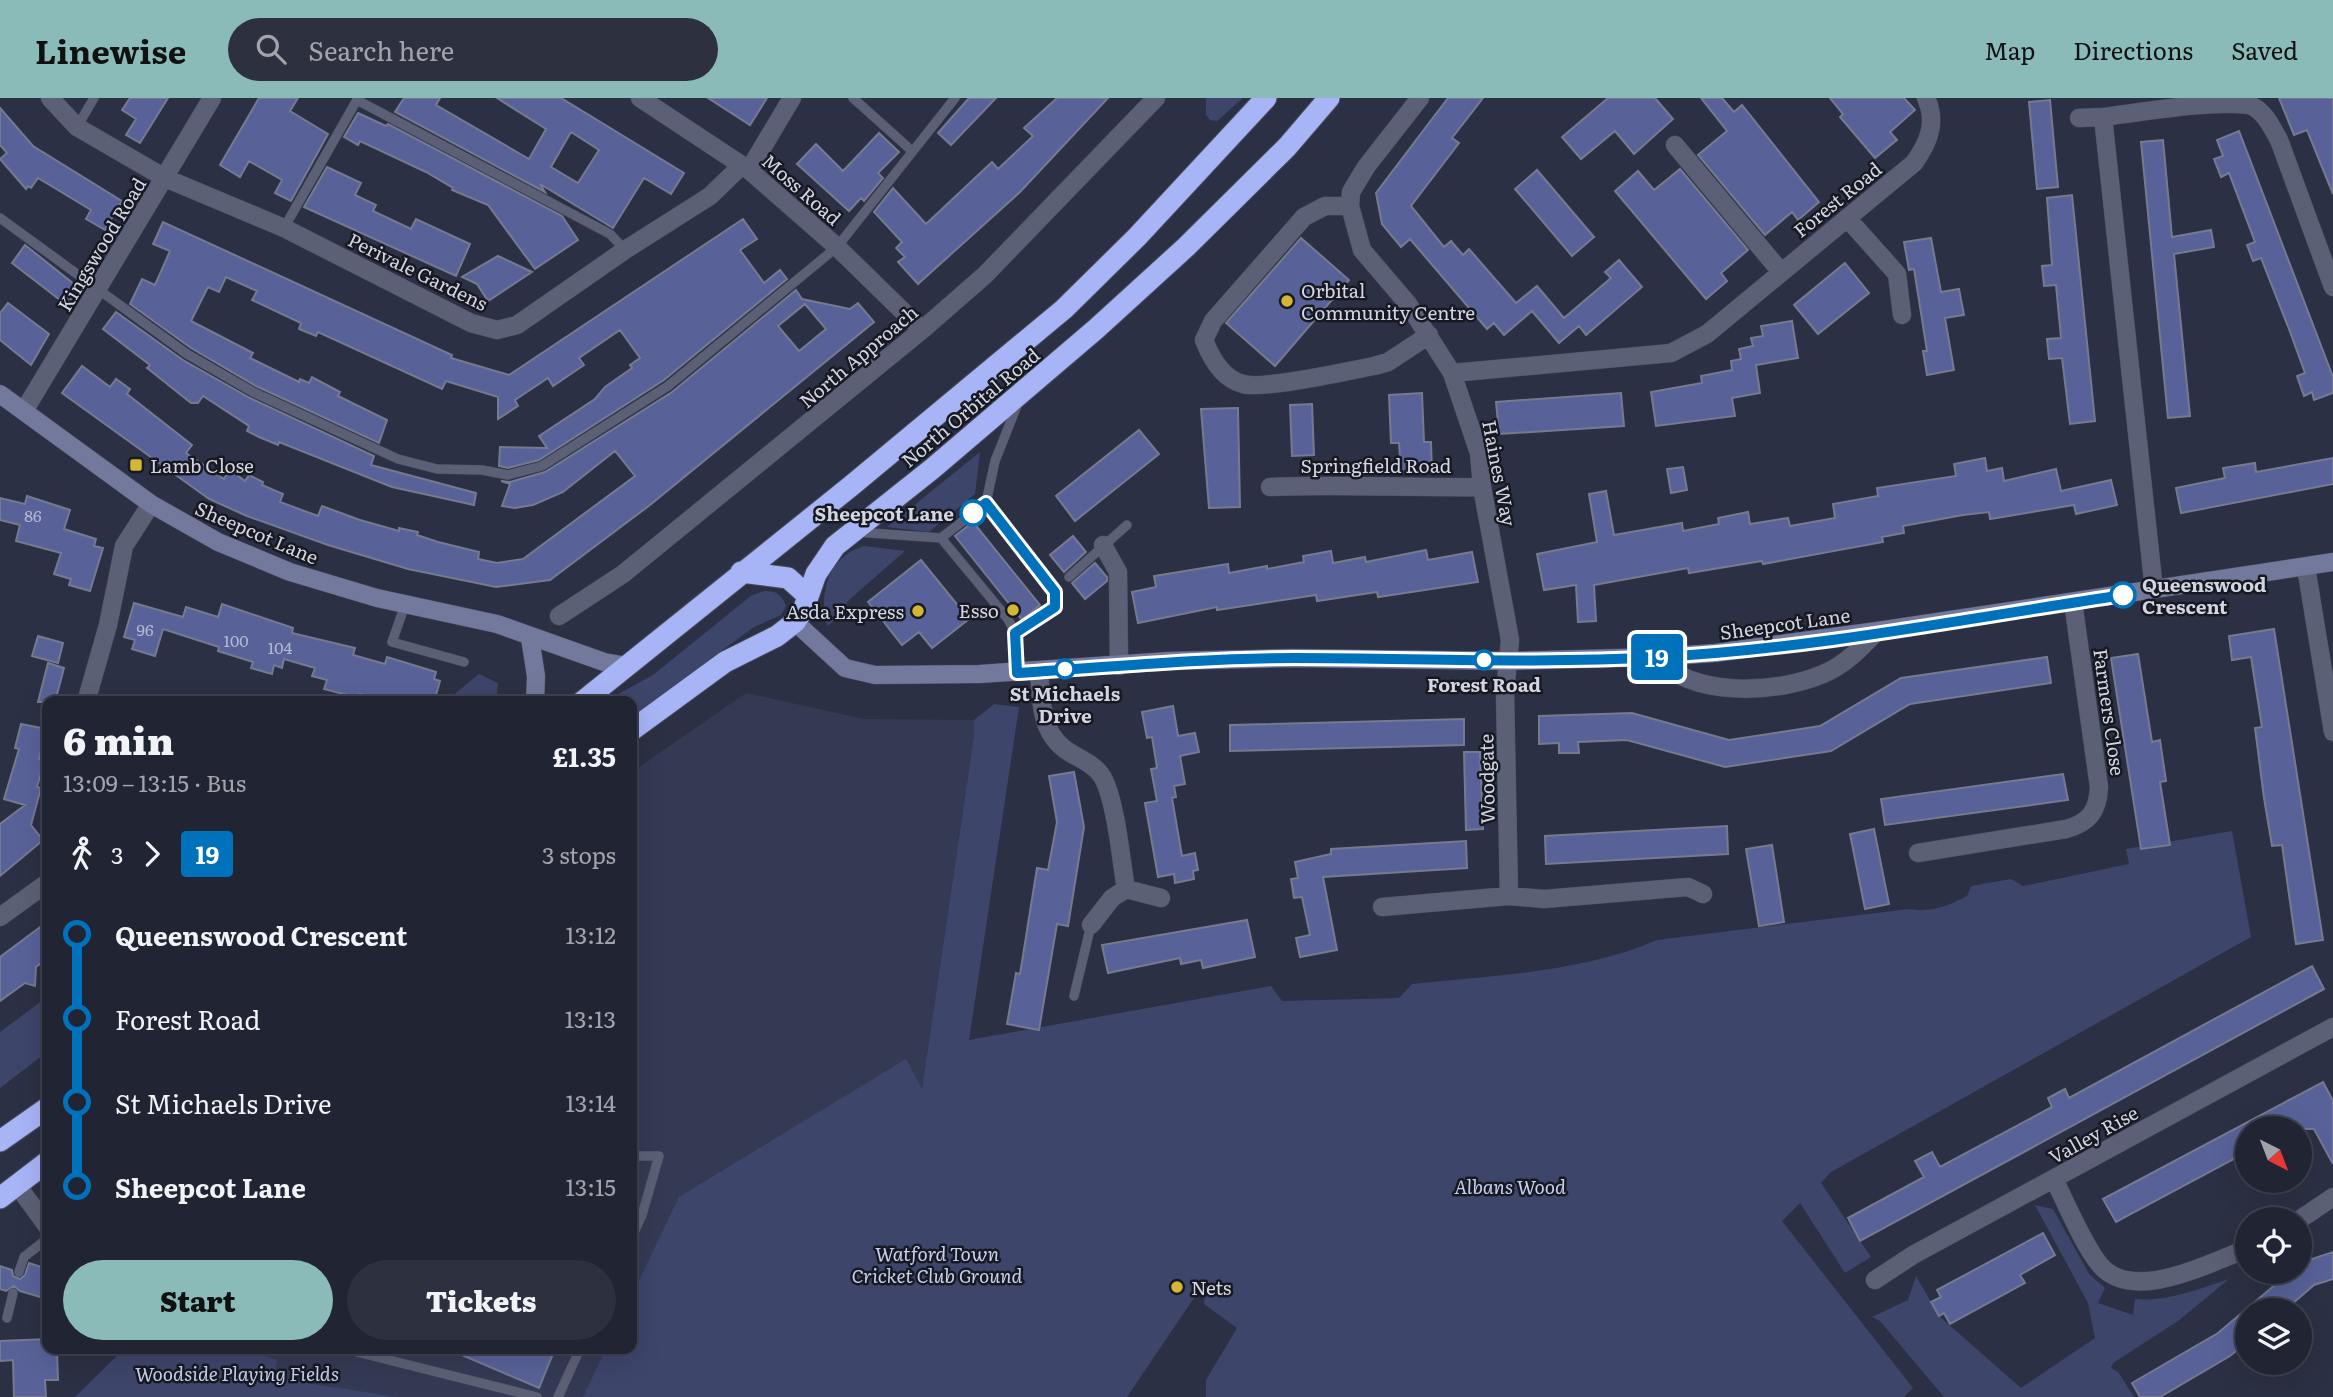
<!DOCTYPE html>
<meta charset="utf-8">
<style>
body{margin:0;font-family:Literata,serif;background:#2d303f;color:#f1f3f6;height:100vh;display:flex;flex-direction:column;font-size:26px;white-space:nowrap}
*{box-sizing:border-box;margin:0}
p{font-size:23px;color:#a2a4ac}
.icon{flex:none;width:38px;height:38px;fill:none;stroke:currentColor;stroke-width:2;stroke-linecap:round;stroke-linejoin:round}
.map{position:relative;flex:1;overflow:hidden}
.drawer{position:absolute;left:42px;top:598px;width:595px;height:658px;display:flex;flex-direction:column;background:#212433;border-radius:14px;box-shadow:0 7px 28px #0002,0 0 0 2px #3e414e}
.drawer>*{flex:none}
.badge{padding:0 14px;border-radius:5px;font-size:24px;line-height:46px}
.needle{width:46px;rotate:138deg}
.fabs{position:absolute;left:2235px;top:1018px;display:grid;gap:14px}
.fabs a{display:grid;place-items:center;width:77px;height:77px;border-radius:50%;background:#212433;box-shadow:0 7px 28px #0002,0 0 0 2px #3e414e;font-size:35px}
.map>.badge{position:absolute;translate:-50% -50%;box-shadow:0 0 0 4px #fff}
.legs{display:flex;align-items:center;gap:10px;height:77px;padding:0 21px;font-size:23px}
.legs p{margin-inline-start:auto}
.head{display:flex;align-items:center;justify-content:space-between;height:119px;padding:0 21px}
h1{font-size:38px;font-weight:800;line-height:52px}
.cta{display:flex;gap:14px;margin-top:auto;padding:14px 21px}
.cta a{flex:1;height:80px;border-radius:42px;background:#8bbbb9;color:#111;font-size:28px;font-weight:800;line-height:80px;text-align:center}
.cta a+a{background:#2d303f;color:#f1f3f6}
ul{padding:0 21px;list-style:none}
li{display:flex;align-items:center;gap:24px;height:84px;font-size:26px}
li i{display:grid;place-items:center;width:10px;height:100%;margin:0 9px;background:currentColor}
li i::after{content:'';width:18px;height:18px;margin:-9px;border:5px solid;border-radius:50%;background:#212433}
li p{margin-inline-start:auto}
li:first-child i{background:linear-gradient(#0000 50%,currentColor 0)}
li:last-child i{background:linear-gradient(currentColor 50%,#0000 0)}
header{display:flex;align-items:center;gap:42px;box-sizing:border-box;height:98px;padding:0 35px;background:#8bbbb9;color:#111}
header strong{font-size:33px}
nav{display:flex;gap:38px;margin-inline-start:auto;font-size:24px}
.search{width:490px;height:63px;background:#2d303f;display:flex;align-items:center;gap:18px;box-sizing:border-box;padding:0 24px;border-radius:38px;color:#a2a4ac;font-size:26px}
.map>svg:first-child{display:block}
</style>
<header>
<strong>Linewise</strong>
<div class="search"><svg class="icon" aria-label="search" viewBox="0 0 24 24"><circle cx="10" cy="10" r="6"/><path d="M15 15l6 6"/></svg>Search here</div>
<nav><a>Map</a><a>Directions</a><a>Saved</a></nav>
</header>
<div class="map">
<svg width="2333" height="1299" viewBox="0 0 2333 1299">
<rect width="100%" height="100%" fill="#2c3044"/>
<path fill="#353a54" d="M746,595L864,621L974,622V638L918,1018L622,1299H398L275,1280L277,1262L244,1251H632V674Z"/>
<path fill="#3e456b" d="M1206,0H1243L1217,23L1210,22L1206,17Z
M980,354L975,396L929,434L887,429Z
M864,448L905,453L850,501L834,523L827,528C818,495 829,458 864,448Z
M765,493C777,493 782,497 786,508L781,517L754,529L632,618V604H604L653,577L752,497Z
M479,576L498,585L496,604H445Z
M994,606L1019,609L969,942L1271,888L1282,903L1399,900L1412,886C1494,877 1580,875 1657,842L1909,811C1931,815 1948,808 1967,798L1971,788L2011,781L2023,788L2129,766L2126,751L2232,733L2251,839L1831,1074L1821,1085L1871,1159L1845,1175L1800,1105L1782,1123L1913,1290L1904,1299H1206V1282L1237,1230L1204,1206L1206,1182L1127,1299H583L606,1251H632V1197L679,1099L906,961L922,991L974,638V622Z
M47,899V954L0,990V934Z
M2035,1107L2053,1111L2089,1176L2105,1190L2098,1205L2133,1217L2135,1201C2168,1204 2198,1191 2229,1181L2178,1223L2113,1265L2111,1270L2118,1274L2134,1299H1944L1880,1223L1872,1219L1908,1202L1916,1178L1939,1218L2021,1290L2095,1240L2088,1205Z
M124,1251H244L277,1262L275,1280L398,1299H75Z"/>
<path fill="#586298" stroke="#757a91" stroke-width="2" fill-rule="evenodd" d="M130,0H168L140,45L126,37L136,21L122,12Z
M259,0H298L290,13L328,36L291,103L275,95L282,82L249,63L240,79L220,67Z
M404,0H440L436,7L529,61L546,31L497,0H561L684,75L671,96L644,80L613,130L540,86L545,94L395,14ZM571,34L599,52L578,85L551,69Z
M708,0H767L750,27Z
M969,0H996L951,47L938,35Z
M1057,0H1108L1020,94L918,186L898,164L905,159L896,150L902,144L874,114L893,90L926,126L992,64L998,71L1033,38L1024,30Z
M1448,0H1483L1452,40L1459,45L1411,108L1444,149L1451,143L1463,157L1469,151L1516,205L1537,188L1564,220L1611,180L1605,174L1619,162L1642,189L1586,237L1579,228L1559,245L1532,213L1504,237L1494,225L1487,231L1410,141L1401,149L1382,126L1376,95Z
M1608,0H1655L1673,21L1634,56L1615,33L1581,61L1562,39Z
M1701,0H1722L1734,14L1742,7L1819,104L1798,122L1792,114L1765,137L1698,57L1727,33Z
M1830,0H1904L1915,12L1890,34L1897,42L1875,60L1840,19L1843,16Z
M2279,0H2333V96L2307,32L2294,37Z
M2050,2L2058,89L2037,91L2029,4Z
M0,10L33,48L122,103L105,132L86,121L91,112L38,80L31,90L28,88L26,91L0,61L7,55L0,47Z
M358,15L386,28L388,26L562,118L578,142L535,171L488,107L452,92L453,90L426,74L360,43L358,47L344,39Z
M2239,33L2333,279V295L2314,302L2312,294L2304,298L2297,278L2305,275L2289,231L2261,160L2253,163L2247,147L2255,144L2229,75L2221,79L2214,61L2223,58L2217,42Z
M879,35L899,54L878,75L883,80L864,103L861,100L849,113L797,66L816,46L843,73Z
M2163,42L2172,139L2211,132L2214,149L2174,156L2190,318L2168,320L2141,44Z
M327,69L361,85L355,97L376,107L373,113L411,131L416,121L470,146L456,178L304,109Z
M1680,71L1748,152L1721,175L1727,183L1706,201L1615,93L1638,73L1654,92Z
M1537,72L1594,139L1572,158L1515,91Z
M2072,97L2095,323L2070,326L2062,260L2049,261L2047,241L2061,240L2056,187L2044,188L2042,168L2052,167L2047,100Z
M743,121L757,141L740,152L764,185L780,172L787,181L664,282L539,362L508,370L499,368L500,349L547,350L539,338L595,301L605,289L632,270L630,267L640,260L620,232L579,260L584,267L553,288L548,280L515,302L518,308L498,321V299L446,283L442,291L318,234L316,238L299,231L301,225L252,202L257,193L226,179L219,194L208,189L191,223L253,255L250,260L299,284L300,281L309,285L312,279L340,294L338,298L387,322L379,345L256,288L191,250L130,206L142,181L155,187L170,153L153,146L163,124L452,257L451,260L509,277Z
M1301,140L1349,182L1275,268L1226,225Z
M1931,140L1941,194L1959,191L1964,217L1945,220L1954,272L1927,277L1923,253H1927L1914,171L1909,172L1904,144Z
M25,147L79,190L69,204L63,199L60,202L12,165Z
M498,158L532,174L488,203L477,186L462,179Z
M1845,165L1869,195L1818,236L1794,207Z
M796,192L802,201L850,211L858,205L874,224L650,407L550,482L496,489L408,471L328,447L247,418L209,401L62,295L82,268L110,289L116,281L130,291L127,296L192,347L186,355L224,381L229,371L245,383L249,377L263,384L262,387L283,396L280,404L318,418L322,408L360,422L399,433V430L418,434L417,437L438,444L479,454L478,461L497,465L523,461L635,378L615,353L563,394L533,407L515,410L502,408L510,386L501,383L510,384L545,374L672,294ZM805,206L826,231L799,253L778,228Z
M8,205L49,236L31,267L0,242V215Z
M116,214L183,262L250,300L374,358L371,367L476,395L474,407L392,389L279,344L278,347L259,339L247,333L249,328L203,298L198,305H191L147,270L150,267L103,231Z
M1792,223L1798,260L1756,267L1760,295L1732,300L1735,318L1656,328L1651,294L1702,285L1701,278L1732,272L1731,263L1741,261L1739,251L1753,248L1751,240L1763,238L1761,228Z
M1422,295L1424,344H1431L1432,374L1401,375L1399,345H1391L1389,297Z
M1621,295L1624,328L1499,336L1496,304Z
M1312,306L1314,357L1292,358L1290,307Z
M1238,310L1240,409L1209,410L1201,311Z
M1139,332L1159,356L1075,423L1056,398Z
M1985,360L1987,373L2002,370L2004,383L2056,371L2061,393L2111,382L2117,407L2076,416L2074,407L1990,421L1989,414L1963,417L1903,428L1904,435L1882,439L1883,444L1763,466L1762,463L1689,475L1688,470L1594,487L1596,523L1578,524L1576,487L1544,492L1537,456L1597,444L1589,396L1606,393L1614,437L1682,425L1683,433L1719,426L1718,420L1748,414L1750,426L1788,420L1790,428L1835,420L1833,406L1878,398L1877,390L1956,378L1954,366Z
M2333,360V386L2181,415L2176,390L2225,380L2223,370L2255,365L2256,374Z
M1683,369L1687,392L1671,395L1667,371Z
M27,398L70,412L64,431L96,441L94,448L103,450L90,493L69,487L71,481L54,476L61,455L16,443L20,427L0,422V400L25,406Z
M973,424L1040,507L1022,522L955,438Z
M1073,438L1086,454L1064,474L1050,457Z
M1426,452L1428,462L1472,454L1478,484L1378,499L1377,494L1317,503L1316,497L1217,512V509L1138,525L1132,494L1156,489L1154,478L1228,466L1229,475L1267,468V471L1304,464L1303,458L1331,453L1333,465L1365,459L1366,464Z
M921,462L969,521L932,550L919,534L902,547L868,504Z
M1095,465L1107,479V483L1085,501L1072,485Z
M134,505L183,519L186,509L218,519L222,506L293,530L292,535L355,550L353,557L385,566L387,559L436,574L434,581L440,583L434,604H388L360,596L359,600L324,591L327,582L312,578L315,570L284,561L282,570L274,567L272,576L251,570L253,564L218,553L219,549L163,531L155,558L132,551L135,542L124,539Z
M2274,531L2323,842L2296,846L2282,747L2272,748L2264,700L2255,630L2262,629L2251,559L2232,562L2229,538Z
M38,538L63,545L58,565L32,558Z
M2138,556L2152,644L2160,642L2166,683L2160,684L2170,747L2141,751L2111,560Z
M2047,559L2051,585L1910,606L1831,653L1725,669L1627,642L1578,644L1579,655H1559V645L1539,646V618L1632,615L1729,642L1820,628L1901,580Z
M48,565L64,570L55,604H38Z
M1173,608L1178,638L1195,635L1199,654L1180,658L1185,686L1174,688L1176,699L1172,700L1182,758L1195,755L1198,772L1193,773L1194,781L1175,785L1174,776L1158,779L1145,705L1157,703L1151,671L1157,670L1152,639L1147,640L1142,614Z
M1464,621V647L1230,653V627Z
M21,626L47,631L39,661L45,662L37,689L41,690L31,727L43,742L0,778V726L25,707L4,701L19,651L15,650Z
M1464,654H1480L1483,731L1466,732Z
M1074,674L1084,729L1068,828L1057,826L1039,932L1007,926L1016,875L1020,876L1037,770L1048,772L1057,724L1049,678Z
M2063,676L2068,702L1885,727L1881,701Z
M1727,728L1728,756L1546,766L1545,738Z
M1874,731L1889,806L1865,811L1850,736Z
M1466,743L1467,770L1323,779L1337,852L1300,859L1296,840L1310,837L1302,799L1294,800L1291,781L1298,780L1295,764L1331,756V751Z
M1772,747L1784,824L1759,828L1746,751Z
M1247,822L1255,859L1203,870L1201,862L1181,866L1180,860L1108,875L1102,847Z
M47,824V861L36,869L35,888L25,885L0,903V859Z
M2312,868L2324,891L1860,1143L1848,1120L1924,1079L1915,1063L1932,1054L1940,1069L2052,1009L2048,1000L2065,991L2069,1000Z
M2323,984L2333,1003V1066L2314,1031H2247V1054L2116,1124L2103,1101Z
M2043,1135L2055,1157L2020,1177L2025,1185L1950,1226L1944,1215L1939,1218L1931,1204L1941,1199L1937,1192Z
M2333,1154V1181L2314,1187L2284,1213H2247V1244L2230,1258L2160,1299H2140L2132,1285L2218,1235L2290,1174H2300V1165Z
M29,1165L47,1171V1201L20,1193L14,1188L6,1193L0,1191V1168L12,1172L13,1178L20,1181L25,1177Z
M47,1241V1251H57L58,1282H45L46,1299H14L13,1262L0,1263V1243Z
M448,1251H555L539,1290Z"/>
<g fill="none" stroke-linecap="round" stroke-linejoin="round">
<g stroke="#4a4d5e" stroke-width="10">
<path id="lane" d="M853,0L911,52
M357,2L610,136L625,152
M77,29L94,0
M0,120L187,256L253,294L398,361L437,371L482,372L508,377L542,368L668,288L837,149L955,0
M284,130L358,0
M986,405L1057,501L1055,509L1015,535
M856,434L941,440L986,405L995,363L1018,305
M941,440L1008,521L1015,535L1017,575
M1069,479L1127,427
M405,507L392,544L464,564
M1074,898L1091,827
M632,1058H659L642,1117L632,1139
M19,1174L24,1159L47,1141
M7,1220L13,1195
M345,1251L537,1299
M558,1299L580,1251"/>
</g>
<g stroke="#4a4d5e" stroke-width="19">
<path id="street" d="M50,0L77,29L165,80L284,130L471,225L497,232L517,227L625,152L710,98L742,67
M640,0L749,72L837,149L922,232
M1420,0L1366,69L1351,94L1350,108L1362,152L1408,206L1452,275L1479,355L1482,389L1510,542L1505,594L1509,798
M2079,20L2103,19
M1675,47L1781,174
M749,72L792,0
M1350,108H1325L1304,119L1213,223L1204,242C1211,260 1223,281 1243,286C1264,292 1347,273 1374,268L1388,264L1429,237
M1847,120L1897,176L1902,217
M1452,275L1671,255L1707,236L1914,65C1929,44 1937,24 1926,0
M24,313L212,0
M1270,389C1341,386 1411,390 1482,389
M1103,447L1118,474L1119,568
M2306,469L2333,634
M2154,492L2103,19C2136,15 2224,0 2252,8C2265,14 2272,30 2279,42L2333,189
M559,518L623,476L922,232L985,177L1156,0
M1656,559C1692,600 1776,596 1823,576C1845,567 1861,550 1877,533
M1039,573C1042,608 1040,639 1074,657C1085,663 1097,669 1103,680C1116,704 1121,762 1126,791
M86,604L108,527L124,448L151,406
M1918,755L2066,731C2089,725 2098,713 2099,689L2073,504
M1382,809L1509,798L1544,801L1688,789L1703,796
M0,819L47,785
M1091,827L1112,800L1126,791L1161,800
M2054,1081C2066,1105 2084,1148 2100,1167C2133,1206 2208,1165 2247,1151
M17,1087L47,1128
M2299,1122L2333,1099
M1875,1182L1913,1157L2333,929"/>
</g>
<g stroke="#4a4d5e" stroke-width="19">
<path id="secondary" d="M0,296L151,406L218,444L290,474L377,500L497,526L604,564L627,568
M795,524L845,570L875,577L980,576L1168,563L1293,560L1510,563L1656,559L1715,555L1877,533L2333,464
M530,540L536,578L535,604"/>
</g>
<g stroke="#4a4d5e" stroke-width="23">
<path id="highway" d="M741,474L788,480L807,497
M582,604L851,388L1064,211L1137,139L1266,0
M632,632L725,564L777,538L795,524L804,510L816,476L835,448L932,371L1096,231L1186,149L1287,49L1329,0
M0,1043L47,1010
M0,1100L47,1064"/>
</g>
<use href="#lane" stroke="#5b6076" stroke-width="9"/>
<use href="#street" stroke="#5b6076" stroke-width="18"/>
<use href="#secondary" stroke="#72799c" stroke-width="18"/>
<use href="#highway" stroke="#a7b4f6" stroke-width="21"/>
</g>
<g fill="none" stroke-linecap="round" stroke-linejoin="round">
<g stroke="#fff" stroke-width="16">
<path id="line-1" d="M973,415L986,405L1055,494V509L1015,535L1017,575C1109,569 1202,560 1295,560C1416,560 1537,566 1658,559C1813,551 1969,520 2123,497"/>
</g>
<use href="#line-1" stroke="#0072bc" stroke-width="10"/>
</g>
<g fill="#d4b635" stroke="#171922" stroke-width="2.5">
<circle cx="1287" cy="203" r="7"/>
<rect x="129" y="360" width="14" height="14" rx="3.5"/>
<circle cx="1013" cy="512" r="7"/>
<circle cx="918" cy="513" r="7"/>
<circle cx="1177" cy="1189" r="7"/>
</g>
<g fill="#fff" stroke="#0072bc" stroke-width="3.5">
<circle cx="973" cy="415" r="12"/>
<circle cx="2123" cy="497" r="12"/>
<circle cx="1484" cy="562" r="9"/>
<circle cx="1065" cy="571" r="9"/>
</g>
<g text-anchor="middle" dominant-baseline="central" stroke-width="5" stroke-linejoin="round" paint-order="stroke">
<g font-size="16" fill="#b4b9d0">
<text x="33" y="417">86</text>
<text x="145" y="531">96</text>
<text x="236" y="542">100</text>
<text x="280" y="549">104</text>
</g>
<g font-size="19" fill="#d3d6e2" stroke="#171922">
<text transform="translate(802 91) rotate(41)">Moss Road</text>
<text transform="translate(1837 101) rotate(-39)">Forest Road</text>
<text transform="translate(101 146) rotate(-59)">Kingswood Road</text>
<text transform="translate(418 173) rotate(26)">Perivale Gardens</text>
<text transform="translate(858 258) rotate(-40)">North Approach</text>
<text transform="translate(970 309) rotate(-40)">North Orbital Road</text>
<text x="1376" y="367">Springfield Road</text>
<text transform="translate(1500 375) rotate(79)">Haines Way</text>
<text transform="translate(257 434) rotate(23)">Sheepcot Lane</text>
<text transform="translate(1785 525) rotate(-8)">Sheepcot Lane</text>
<text transform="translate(2110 614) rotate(82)">Farmers Close</text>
<text transform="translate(1486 681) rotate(-91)">Woodgate</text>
<text transform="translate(2093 1036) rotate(-29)">Valley Rise</text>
</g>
<g font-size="19" fill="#d3d6e2" stroke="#171922" text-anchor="start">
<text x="1301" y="192">Orbital<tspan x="1301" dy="22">Community Centre</tspan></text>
<text x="150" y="367">Lamb Close</text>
<text x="999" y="512" text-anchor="end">Esso</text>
<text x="904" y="513" text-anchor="end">Asda Express</text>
<text x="1191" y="1189">Nets</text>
</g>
<g font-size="19" font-weight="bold" fill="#d3d6e2" stroke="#171922">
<text x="954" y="415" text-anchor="end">Sheepcot Lane</text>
<text x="2142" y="486" text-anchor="start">Queenswood<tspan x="2142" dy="22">Crescent</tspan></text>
<text x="1484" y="586">Forest Road</text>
<text x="1065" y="595">St Michaels<tspan x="1065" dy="22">Drive</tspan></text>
</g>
<g font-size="19" font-style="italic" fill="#c8d0f1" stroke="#171922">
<text x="1510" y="1088">Albans Wood</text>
<text x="937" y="1155">Watford Town<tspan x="937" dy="22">Cricket Club Ground</tspan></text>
<text x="237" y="1275">Woodside Playing Fields</text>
</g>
</g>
</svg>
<div class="fabs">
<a><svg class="needle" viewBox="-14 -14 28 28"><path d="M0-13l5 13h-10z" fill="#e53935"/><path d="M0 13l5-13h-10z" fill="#a2a4ac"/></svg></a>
<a><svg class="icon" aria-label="locate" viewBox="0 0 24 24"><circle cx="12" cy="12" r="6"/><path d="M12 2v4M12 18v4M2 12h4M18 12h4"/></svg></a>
<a><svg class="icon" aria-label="layers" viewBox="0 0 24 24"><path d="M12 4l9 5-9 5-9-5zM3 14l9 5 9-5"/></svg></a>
</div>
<b class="badge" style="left:1657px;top:559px;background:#0072bc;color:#fff">19</b>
<section class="drawer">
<div class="head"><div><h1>6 min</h1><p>13:09 – 13:15 · Bus</p></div><b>£1.35</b></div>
<div class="legs"><svg class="icon" aria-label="walk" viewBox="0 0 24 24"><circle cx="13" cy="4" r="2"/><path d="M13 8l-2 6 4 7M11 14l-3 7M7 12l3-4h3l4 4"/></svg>3<svg class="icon" aria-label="forward" viewBox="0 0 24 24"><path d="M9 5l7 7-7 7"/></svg><b class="badge" style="background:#0072bc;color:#fff">19</b><p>3 stops</p></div>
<ul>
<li><i style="color:#0072bc"></i><b>Queenswood Crescent</b><p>13:12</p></li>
<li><i style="color:#0072bc"></i><span>Forest Road</span><p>13:13</p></li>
<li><i style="color:#0072bc"></i><span>St Michaels Drive</span><p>13:14</p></li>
<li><i style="color:#0072bc"></i><b>Sheepcot Lane</b><p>13:15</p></li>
</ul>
<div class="cta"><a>Start</a><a>Tickets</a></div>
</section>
</div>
